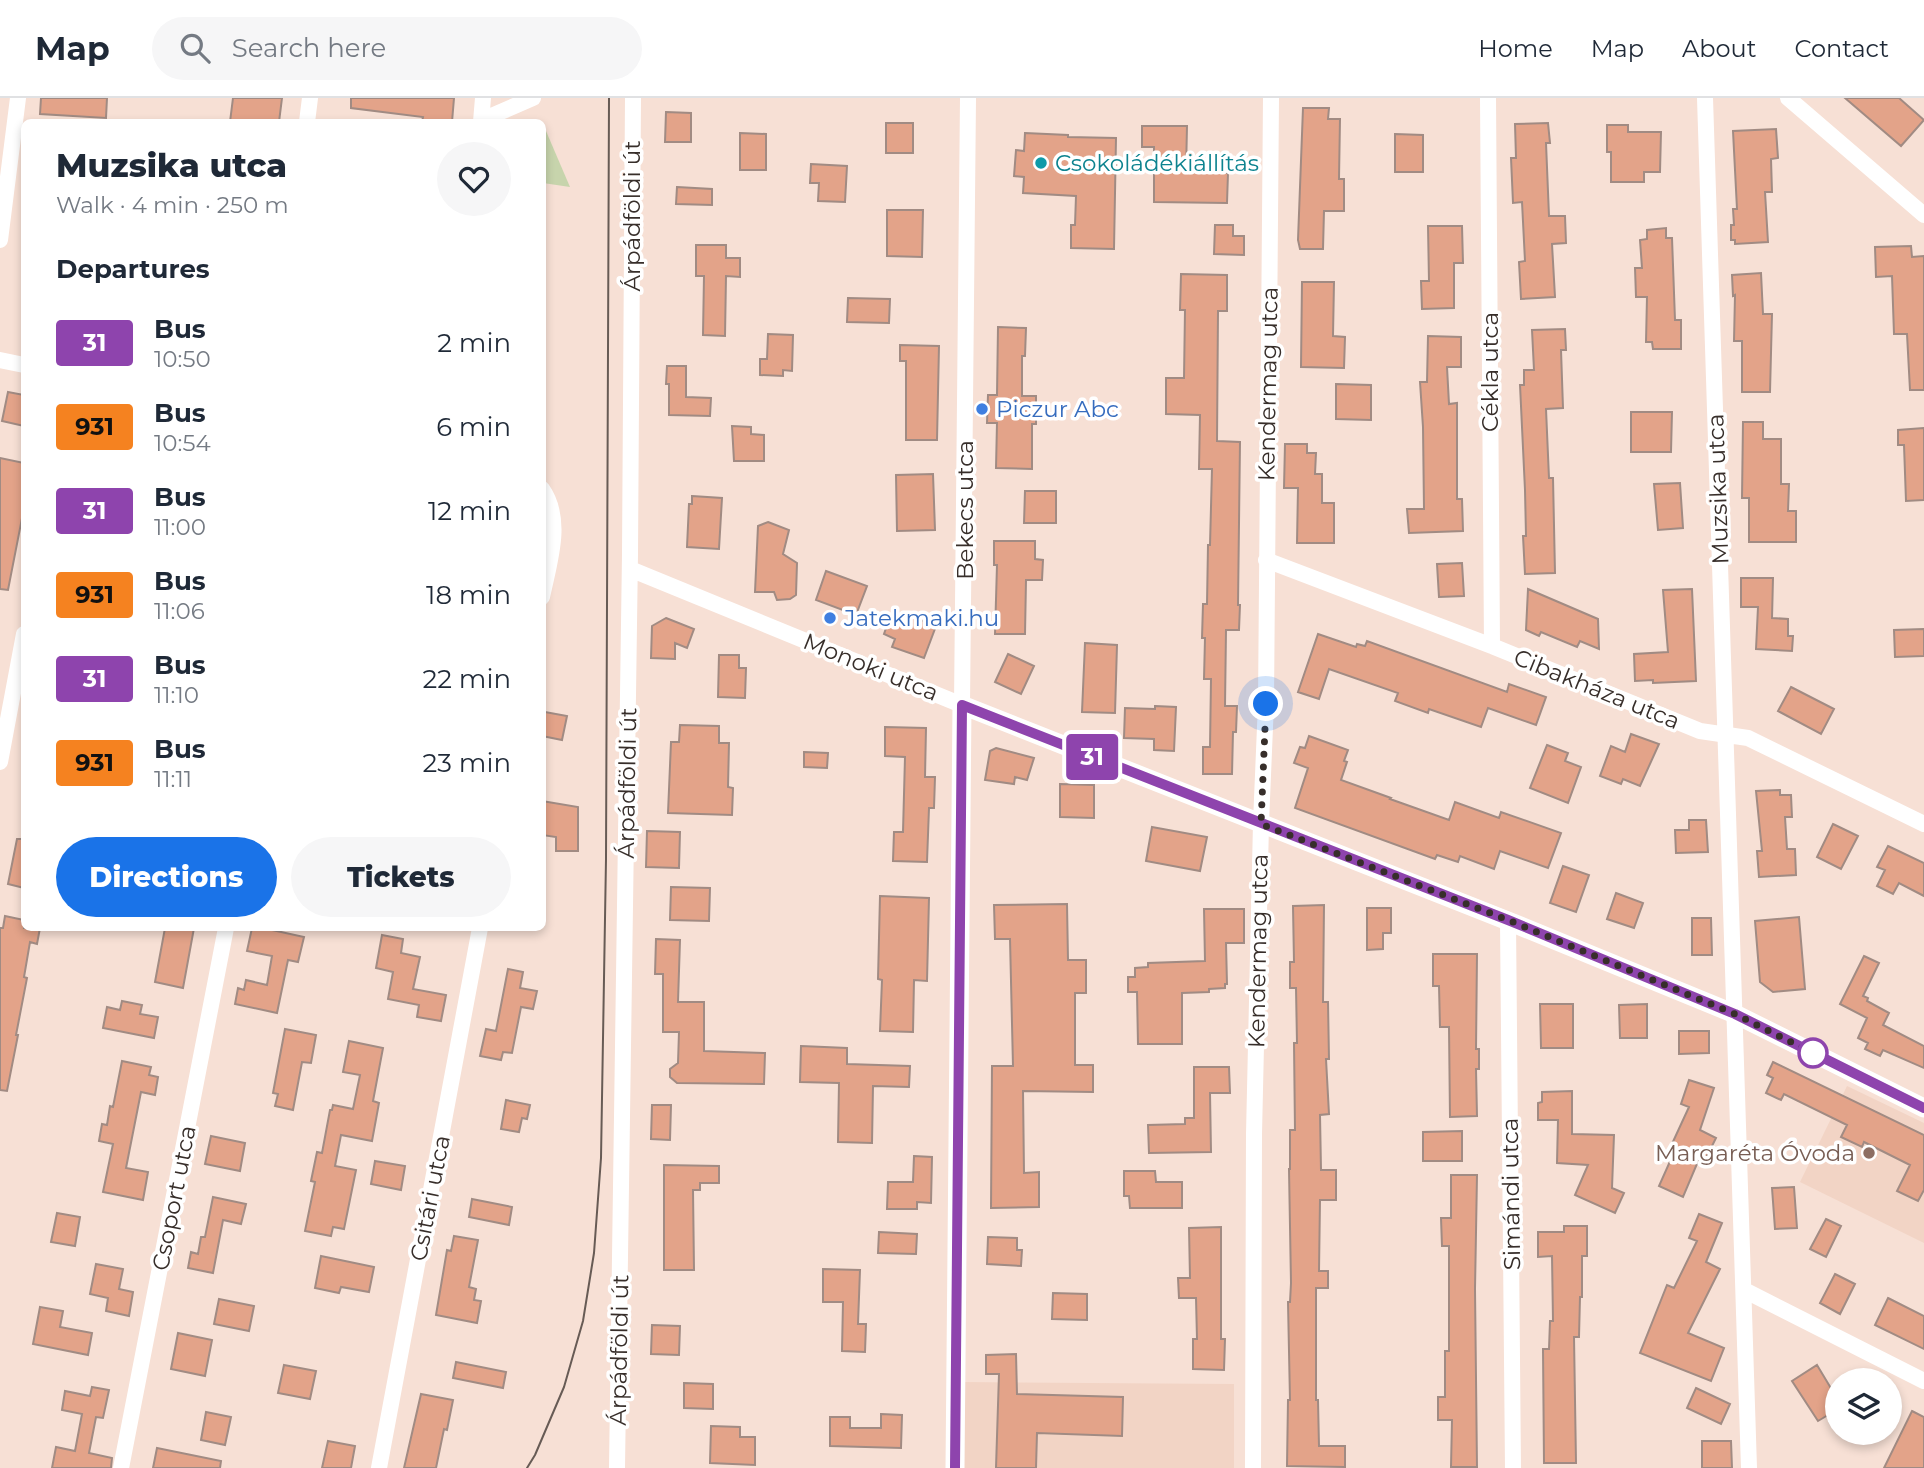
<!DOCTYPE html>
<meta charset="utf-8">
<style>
body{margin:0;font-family:Montserrat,sans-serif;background:#f6f6f7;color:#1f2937;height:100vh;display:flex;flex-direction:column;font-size:26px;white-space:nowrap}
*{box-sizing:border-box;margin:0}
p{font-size:23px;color:#747a83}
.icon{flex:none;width:38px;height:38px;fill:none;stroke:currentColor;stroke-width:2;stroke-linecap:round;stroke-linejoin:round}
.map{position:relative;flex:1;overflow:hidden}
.drawer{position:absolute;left:21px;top:21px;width:525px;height:812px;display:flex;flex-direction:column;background:#fff;border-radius:10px;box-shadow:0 4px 10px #0003}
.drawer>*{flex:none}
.badge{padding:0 14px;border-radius:5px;font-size:24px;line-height:46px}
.buttons{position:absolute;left:1825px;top:1270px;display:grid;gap:14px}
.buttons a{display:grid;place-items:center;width:77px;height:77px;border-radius:50%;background:#fff;box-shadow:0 4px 10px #0003;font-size:35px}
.you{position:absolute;width:35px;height:35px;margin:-18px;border:5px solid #fff;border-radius:50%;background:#1a73e8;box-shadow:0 0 0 10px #1a73e833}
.map>.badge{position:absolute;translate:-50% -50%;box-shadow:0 0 0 4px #fff}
h2{padding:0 35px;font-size:26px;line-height:63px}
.round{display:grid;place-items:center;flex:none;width:74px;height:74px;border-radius:37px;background:#f6f6f7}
.summary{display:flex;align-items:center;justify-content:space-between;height:119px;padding:0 35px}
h1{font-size:33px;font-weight:800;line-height:52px}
.button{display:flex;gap:14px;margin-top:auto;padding:14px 35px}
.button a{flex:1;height:80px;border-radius:42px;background:#1a73e8;color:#fff;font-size:28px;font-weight:800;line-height:80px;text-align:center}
.button a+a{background:#f6f6f7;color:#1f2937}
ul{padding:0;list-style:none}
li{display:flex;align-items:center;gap:21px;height:84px;padding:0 35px}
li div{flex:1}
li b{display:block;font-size:26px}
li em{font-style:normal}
li .badge{min-width:77px;font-weight:700;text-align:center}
header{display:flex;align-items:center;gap:42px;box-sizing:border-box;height:98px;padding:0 35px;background:#fff;border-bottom:2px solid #e0e1e3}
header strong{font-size:33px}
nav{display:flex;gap:38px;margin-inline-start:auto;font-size:24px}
.search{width:490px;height:63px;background:#f6f6f7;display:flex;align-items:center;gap:18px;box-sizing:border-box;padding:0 24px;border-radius:38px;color:#747a83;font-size:26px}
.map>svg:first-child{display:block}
</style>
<header>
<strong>Map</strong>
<div class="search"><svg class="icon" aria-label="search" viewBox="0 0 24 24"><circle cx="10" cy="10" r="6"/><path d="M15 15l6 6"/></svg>Search here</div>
<nav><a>Home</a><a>Map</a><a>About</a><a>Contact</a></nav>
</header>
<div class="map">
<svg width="1924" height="1370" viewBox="0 0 1924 1370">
<rect width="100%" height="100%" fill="#f7e0d5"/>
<path fill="#f2d4c5" d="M1847,988L1924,1025V1145L1800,1084Z
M960,1284L1234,1286V1370H959Z"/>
<path fill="#c7d4ac" d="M543,26L570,89L543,85Z"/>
<path fill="#e3a389" stroke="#a18b83" stroke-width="2" d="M41,0H107L106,20L40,16Z
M233,0H282L279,24H230Z
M351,0H454L452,24H422L423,19L351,10Z
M1845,0H1899L1924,22L1901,48Z
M1303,10H1329L1328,21H1340L1339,81H1344V113H1324L1323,151H1300L1298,142Z
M666,14L691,15V44H665Z
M886,25H913V55H886Z
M1548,25L1550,45H1546L1549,118H1565L1566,145L1552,146L1555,199L1521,201L1519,164L1525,163L1522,104L1513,105L1511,60H1516L1515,26Z
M1607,27H1628V34H1661L1660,74H1644V84H1611V54H1607Z
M1142,28H1187L1186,74L1228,75L1227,105L1154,104V49H1142Z
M1776,31L1778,60L1771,61L1772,94H1765L1768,144L1735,146V142H1731V127H1734L1733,111H1737L1733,33Z
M740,35L766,36V72H740Z
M1025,35L1068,37V39L1116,40L1114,151L1071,150V127H1075L1076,98L1023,95L1024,79L1014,78L1016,52L1024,53Z
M1395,36L1423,37V74H1395Z
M811,66L847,68L845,104L818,103L819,85H810Z
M677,89L712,91V107L676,106Z
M887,112H923L922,159L887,158Z
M1215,127H1233V138H1244V157L1214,156Z
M1428,128H1462L1463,165H1454V210L1422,211L1421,183H1429Z
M1666,130V140H1672L1675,222H1681V251H1653L1652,244H1646L1647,199H1636L1635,170H1642L1640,142L1647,141V132Z
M696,147H726V160H740V179L726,178L725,238L703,237L704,178H696Z
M1911,148L1912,159L1924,158V292H1910L1907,236H1894L1892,178L1876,179L1875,149Z
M1761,175L1763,216H1772L1770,294H1742V243H1734L1735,197L1733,198L1732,177Z
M1181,176L1227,177V213H1218L1217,343L1240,344L1238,507H1240L1239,532H1226L1225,608H1237L1236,634H1233L1232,676H1203V649H1210L1211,581H1204L1205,540H1202L1203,506H1207L1208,447H1210L1212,371H1199L1200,317L1166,316V280H1184L1185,212H1180Z
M1302,184H1334L1333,238L1345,239L1344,270L1301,269Z
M848,200L890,201L889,225L847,224Z
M998,229L1026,230L1025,258H1022V298H1036V326H1032V371L996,370L997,325H987L988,297H997Z
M1565,231L1566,252H1561L1563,310L1546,311L1549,380H1553L1555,475L1525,476L1523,438H1526L1525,392L1520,287H1524V272H1534L1532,232Z
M768,236L793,237L792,273L783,272V278L760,277V261H767Z
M1428,238L1461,239V269H1447L1449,306L1457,305V401H1462L1463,433L1409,435L1407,411H1424L1423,329L1420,284H1427Z
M900,247L939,248L937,342H906V263H900Z
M667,268H686V299L711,300L710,318L669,317V286H666Z
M1336,286L1371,287V322L1336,321Z
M8,294L24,297V328L2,323Z
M1631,314H1672L1671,354H1631Z
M1743,324H1763V341H1781V386H1789L1788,413H1796V444H1749V400H1742Z
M732,328L751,329V336L764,337V363H734Z
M1924,330V402L1906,403L1904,347H1898V332Z
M1285,346H1307V355H1316L1315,376H1322V405H1334V445H1297L1298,390H1284Z
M0,360L24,365V410L8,492L0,491Z
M933,376L935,432L897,433L896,377Z
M1680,385L1683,430L1658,432L1654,386Z
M1025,393H1056V425H1024Z
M692,398L722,400L719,451L687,449L689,406H692Z
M768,424L789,432L783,456L797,465L796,497L790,501L777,502L774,494H755L758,428Z
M994,443H1035V461L1043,462L1042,482H1026L1025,536H995L997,467H994Z
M1462,465L1464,498L1439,499L1437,466Z
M826,473L867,488L856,517L816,502Z
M1741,480H1773L1772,520L1788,521V538H1793L1792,553L1756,551L1758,509H1741Z
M1528,491L1598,521L1599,551L1580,543L1577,549L1541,534L1539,538L1526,532Z
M1692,491L1696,583L1653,585V582L1635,583L1634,556L1668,554L1663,492Z
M904,516L936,528L924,560L892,549L895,541L884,536L890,519L902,523Z
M666,520L694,531L687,550L675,545V561L651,560L652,528Z
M1924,531V558L1895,559L1894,532Z
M1318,536L1356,549L1357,546L1365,548L1367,543L1507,594L1509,586L1546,599L1536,627L1488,610L1481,629L1429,611L1428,615L1395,603L1398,595L1329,571L1319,601L1298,594Z
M1085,545L1117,547L1115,615L1082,614Z
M1008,556L1034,568L1021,596L995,584Z
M719,557H739V570H746L745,600L718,599Z
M1791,589L1834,611L1821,636L1778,613Z
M1155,608L1176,609L1174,653L1154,652V641L1124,640L1125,610L1155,611Z
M545,614L567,618L562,642L542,638Z
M680,627L719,628V645H729L728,689L733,690L732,717L668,715L671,644H679Z
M885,629L926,630L925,679H935L934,710H929L927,764L893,763L894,734H903L905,659L885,658Z
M1631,636L1659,646L1640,688L1623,681L1621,686L1600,678L1611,648L1625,654Z
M1309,638L1348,652L1344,663L1347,664L1341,682L1391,700L1390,701L1449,722L1455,704L1499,720L1501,714L1561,735L1548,770L1500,753L1494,771L1460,758L1458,764L1437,757L1435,761L1295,710L1308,670L1294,665L1300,649L1305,650Z
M1547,647L1568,655L1565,663L1581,669L1568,705L1530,690Z
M996,650L1034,660L1027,682L1015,679L1014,686L985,682L990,653Z
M804,654L828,655L827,670L804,669Z
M1060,686L1094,687V720L1060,719Z
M1780,692V697H1791L1792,719H1785L1787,751H1795L1796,777L1759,779L1757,753H1762L1756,693Z
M542,703L578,709V753H556V739L542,737Z
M1689,722H1706L1708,754L1676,755L1675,732H1689Z
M1833,726L1858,738L1841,771L1817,759Z
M1152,729L1207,739L1200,773L1146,763Z
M647,733L680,734L679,770L646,769Z
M17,741H24V790L8,786Z
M1888,748L1924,765V798L1899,785L1893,796L1877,788L1885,772L1877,769Z
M1563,768L1589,777L1576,814L1550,805Z
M671,789L710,790L709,823L670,822Z
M1616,795L1643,805L1634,830L1607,821Z
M880,798L929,800L927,883L914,882L913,934L880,933L882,882L878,881Z
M1067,806L1068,862H1086V895H1075V967H1093V994L1023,993L1024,1075L1039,1074V1109L991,1110L992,968H1013L1010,841H995L994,807Z
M1324,807L1323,904H1328L1329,961H1326L1329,1016L1320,1017L1321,1072H1336V1102H1320L1319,1173H1328V1190H1316V1302H1318L1319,1348H1345V1369L1287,1368L1288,1302H1290L1288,1204H1290L1291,1185L1289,1071H1290V1032H1295L1294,945H1297L1296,890H1290V864H1294L1293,808Z
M1367,810H1391V835H1383V851L1367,852Z
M1204,811H1244V845H1226L1227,886H1225V890L1209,891V894L1182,895V946H1138L1137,894H1128V879H1135V870L1148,869V865L1205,863Z
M5,818L24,822V830H40L37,846L30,844L24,879L27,880L16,937H18L7,993L0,992V830H3Z
M1799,819L1805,891L1773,894L1760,884L1755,823Z
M1692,820H1711L1712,857H1692Z
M165,830H194L183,890L155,884Z
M252,830H263L304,839L298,864L288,862L277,915L235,906L238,890L244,892L246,882L267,887L272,858L247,853Z
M382,837L403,841L401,855L420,859L413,891L446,897L441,923L417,919L419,907L388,901L393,874L376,870Z
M656,841L680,842L678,904H704V953L765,955L764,986L677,985L670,979V971L678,965L679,934H663V876H655Z
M1433,856H1477L1476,951H1479V971H1476L1477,1018L1450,1019L1449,929H1440L1439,888H1433Z
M1864,858L1879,865L1863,898L1868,900L1867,903L1889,915L1883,927L1924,948V970L1883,952L1880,958L1865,951L1868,945L1858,940L1867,920L1840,906Z
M508,871L523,874L520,890L537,893L533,911L521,909L512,955L503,954L501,962L480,958L486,931L496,933Z
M122,903L142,907L140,916L158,919L154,940L103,930L107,909L120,912Z
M1540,906H1573V950H1541Z
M1647,906V940H1620L1619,907Z
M285,931L316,937L311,965L302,964L293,1012L275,1008L278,996L273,995Z
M1679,933H1709V955L1679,956Z
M349,943L383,950L373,1003L379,1005L372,1043L341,1037L335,1068L356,1072L344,1131L333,1129L331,1138L305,1133L315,1084L311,1083L317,1054L322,1055L330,1012H332L333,1007L353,1011L360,977L343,974Z
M801,948L847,950V966L910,968L909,989L873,988L872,1045L838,1044L839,985L800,984Z
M122,963L151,969L149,977L158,979L155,997L141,994L126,1070L148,1074L143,1102L103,1094L113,1046L99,1043L102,1026L107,1027L110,1008L113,1009Z
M1773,964L1924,1037V1092L1918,1103L1897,1093L1910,1067L1864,1044L1862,1049L1841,1039L1847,1027L1784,996L1781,1002L1766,995L1773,980L1767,977Z
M1194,969H1229L1230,995H1210L1211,1054L1149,1055L1148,1027L1185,1026V1020H1194Z
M1689,982L1714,990L1700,1032L1716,1040L1704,1064L1699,1061L1683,1099L1659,1088L1676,1050L1671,1048L1689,1009L1681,1006Z
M1572,993V1036L1614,1037L1612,1090L1624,1095L1615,1115L1575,1097L1588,1067L1557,1065L1558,1022H1538V1005L1542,1004V994Z
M506,1002L530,1007L527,1021L522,1020L519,1034L501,1031Z
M652,1007H671L670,1042L651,1041Z
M1462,1033V1063H1423V1034Z
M211,1038L245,1045L240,1073L205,1066Z
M914,1058L932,1059L931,1105L917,1104V1111H887L888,1084H913Z
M375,1063L405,1068L401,1092L371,1086Z
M664,1067L719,1068V1085H700V1092H693L694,1172H664Z
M1124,1073H1155L1156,1084H1182V1110H1130L1129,1098H1124Z
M1451,1077H1477L1475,1191L1477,1369H1451L1452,1322H1438V1299H1445V1253H1449V1148H1442L1441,1120H1451Z
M1794,1089L1797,1130L1775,1131L1772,1090Z
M213,1099L246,1106L241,1126L223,1122L213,1175L188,1170L191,1154L198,1156L201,1139H205Z
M472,1101L512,1109L509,1127L469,1119Z
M57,1115L80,1119L75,1148L51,1144Z
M1699,1116L1722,1125L1706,1164L1720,1171L1688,1235L1724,1250L1711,1283L1640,1255L1667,1187L1674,1190L1697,1143L1689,1140Z
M1826,1121L1841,1128L1826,1159L1810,1151Z
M1564,1128H1587V1158H1582V1199H1580L1579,1239H1574L1576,1365H1544L1543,1251H1549L1550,1223H1553L1552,1158L1538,1159V1134H1564Z
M1221,1129V1241H1225L1224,1272L1193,1271V1241H1197L1196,1200H1179L1178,1180H1190L1189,1130Z
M879,1134L917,1136L916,1156L878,1155Z
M454,1138L478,1142L469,1189L476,1191L474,1202L481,1203L477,1225L436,1217L447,1152L451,1153Z
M988,1139L1017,1140V1152H1022L1021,1168L987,1166Z
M321,1158L374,1169L369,1194L341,1189L339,1195L315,1190Z
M96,1166L123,1171L119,1191L133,1194L129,1218L106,1213L108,1200L90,1196Z
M823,1171L860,1172L858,1226H866L865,1254L842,1253L843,1204H823Z
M1835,1176L1855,1186L1840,1216L1820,1205Z
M1053,1195L1087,1196V1222L1052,1221Z
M1888,1200L1924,1218V1251L1875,1227Z
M219,1201L254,1208L249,1233L214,1226Z
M40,1209L63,1213L60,1229L92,1235L88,1257L33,1246Z
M652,1227L680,1228L679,1257L651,1256Z
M178,1235L212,1242L205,1278L171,1271Z
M1016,1256L1017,1296L1123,1299L1122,1338L1037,1335L1036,1370H996L999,1276H986V1257Z
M456,1264L506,1274L503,1290L453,1280Z
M284,1267L316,1273L310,1301L278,1295Z
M1817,1267L1832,1292L1838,1289V1311L1818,1323L1792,1283Z
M684,1285L713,1286V1311L684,1310Z
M92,1289L109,1292L103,1320L96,1319L89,1355L112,1360L111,1370H52L56,1349L75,1353L82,1316L62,1312L65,1293L90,1298Z
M1696,1290L1730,1306L1721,1326L1687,1310Z
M421,1296L453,1302L447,1332L444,1331L436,1370H404Z
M1912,1313L1924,1319V1370H1884Z
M206,1314L231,1319L225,1347L201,1342Z
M881,1316L902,1317L901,1350L830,1348V1319H850V1330H881Z
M711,1328L740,1329V1339H755V1367L710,1365Z
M328,1343L355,1348L351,1370H322Z
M1702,1343H1731L1732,1370H1702Z
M157,1350L221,1363L220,1370H153Z"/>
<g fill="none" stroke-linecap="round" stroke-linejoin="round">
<path stroke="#fff" stroke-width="16" d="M1488,0L1492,548
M1705,0L1749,1370
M1788,0L1924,117
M482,22L533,0
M307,24L310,0
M481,24L483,0
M0,142L18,0
M0,262L24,267
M542,391C564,422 549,465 542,499
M1266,462L1492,548L1700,633L1748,640L1924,726
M630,471L962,607L968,0
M0,664L24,536
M1508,823L1513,1370
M1744,1192L1924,1283
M121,1370L226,830
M379,1370L480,830
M617,1370L630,456L633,0
M1253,1370L1254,1036L1261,725L1266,605L1271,0"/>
<path stroke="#fff" stroke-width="19" d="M955,1370L962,607L1508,823L1735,916L1924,1010"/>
<path stroke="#675b55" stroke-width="2" d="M527,1370L535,1357L564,1289L583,1223L594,1155L601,1060L606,761L609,0"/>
</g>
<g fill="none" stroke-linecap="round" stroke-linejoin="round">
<g stroke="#fff" stroke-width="16">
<path id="line" d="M955,1370L962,607L1508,822L1735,916L1924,1010"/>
</g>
<use href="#line" stroke="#8e44ad" stroke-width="10"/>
<path stroke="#372e2a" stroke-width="7" stroke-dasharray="0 12.6" d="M1266,606L1261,726L1508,822L1735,916L1813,955"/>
</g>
<circle fill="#0f9aa8" stroke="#fff" stroke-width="2.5" cx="1041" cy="65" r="7"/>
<g fill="#3f7fe0" stroke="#fff" stroke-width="2.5">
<circle cx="982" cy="311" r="7"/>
<circle cx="830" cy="520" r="7"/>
</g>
<circle fill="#fff" stroke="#8e44ad" stroke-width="3.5" cx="1813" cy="955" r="14"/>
<circle fill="#8d6e63" stroke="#fff" stroke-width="2.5" cx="1869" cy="1055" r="7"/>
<g text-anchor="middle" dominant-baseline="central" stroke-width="7" stroke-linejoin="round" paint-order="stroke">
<g font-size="23" fill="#0d838f" stroke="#fff" text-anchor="start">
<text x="1055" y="65">Csokoládékiállítás</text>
</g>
<g font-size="23" fill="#372e2a" stroke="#fff">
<text transform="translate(632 118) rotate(-90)">Árpádföldi út</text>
<text transform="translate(1490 274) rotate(-90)">Cékla utca</text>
<text transform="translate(1268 286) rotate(-89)">Kendermag utca</text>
<text transform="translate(1718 391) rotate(-92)">Muzsika utca</text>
<text transform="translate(965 412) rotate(-90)">Bekecs utca</text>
<text transform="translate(871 569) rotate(22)">Monoki utca</text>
<text transform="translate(1597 591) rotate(22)">Cibakháza utca</text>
<text transform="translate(627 685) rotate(-89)">Árpádföldi út</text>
<text transform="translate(1258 853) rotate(-89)">Kendermag utca</text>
<text transform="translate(1511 1096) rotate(-91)">Simándi utca</text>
<text transform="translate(174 1100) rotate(-79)">Csoport utca</text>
<text transform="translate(430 1100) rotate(-79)">Csitári utca</text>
<text transform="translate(619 1252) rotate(-89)">Árpádföldi út</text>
</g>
<g font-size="23" fill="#366cbe" stroke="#fff" text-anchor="start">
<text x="996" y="311">Piczur Abc</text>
<text x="844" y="520">Jatekmaki.hu</text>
</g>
<g font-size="23" fill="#785e54" stroke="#fff" text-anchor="end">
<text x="1855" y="1055">Margaréta Óvoda</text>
</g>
</g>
</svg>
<div class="buttons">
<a><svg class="icon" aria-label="layers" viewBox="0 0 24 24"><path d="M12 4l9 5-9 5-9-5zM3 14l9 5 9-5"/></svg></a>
</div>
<div class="you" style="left:1266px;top:606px"></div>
<b class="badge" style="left:1092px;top:659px;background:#8e44ad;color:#fff">31</b>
<section class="drawer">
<div class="summary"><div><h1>Muzsika utca</h1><p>Walk · 4 min · 250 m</p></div><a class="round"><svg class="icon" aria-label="heart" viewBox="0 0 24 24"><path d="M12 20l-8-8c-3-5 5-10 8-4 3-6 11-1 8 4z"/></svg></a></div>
<h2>Departures</h2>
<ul>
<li><span class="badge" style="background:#8e44ad;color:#fff">31</span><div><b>Bus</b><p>10:50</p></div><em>2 min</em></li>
<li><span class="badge" style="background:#f58220;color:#111">931</span><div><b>Bus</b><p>10:54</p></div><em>6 min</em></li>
<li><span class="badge" style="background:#8e44ad;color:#fff">31</span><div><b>Bus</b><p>11:00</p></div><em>12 min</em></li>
<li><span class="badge" style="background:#f58220;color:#111">931</span><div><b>Bus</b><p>11:06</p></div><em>18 min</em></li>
<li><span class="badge" style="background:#8e44ad;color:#fff">31</span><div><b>Bus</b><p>11:10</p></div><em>22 min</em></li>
<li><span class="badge" style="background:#f58220;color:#111">931</span><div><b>Bus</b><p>11:11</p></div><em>23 min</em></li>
</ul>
<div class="button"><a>Directions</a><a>Tickets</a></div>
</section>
</div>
